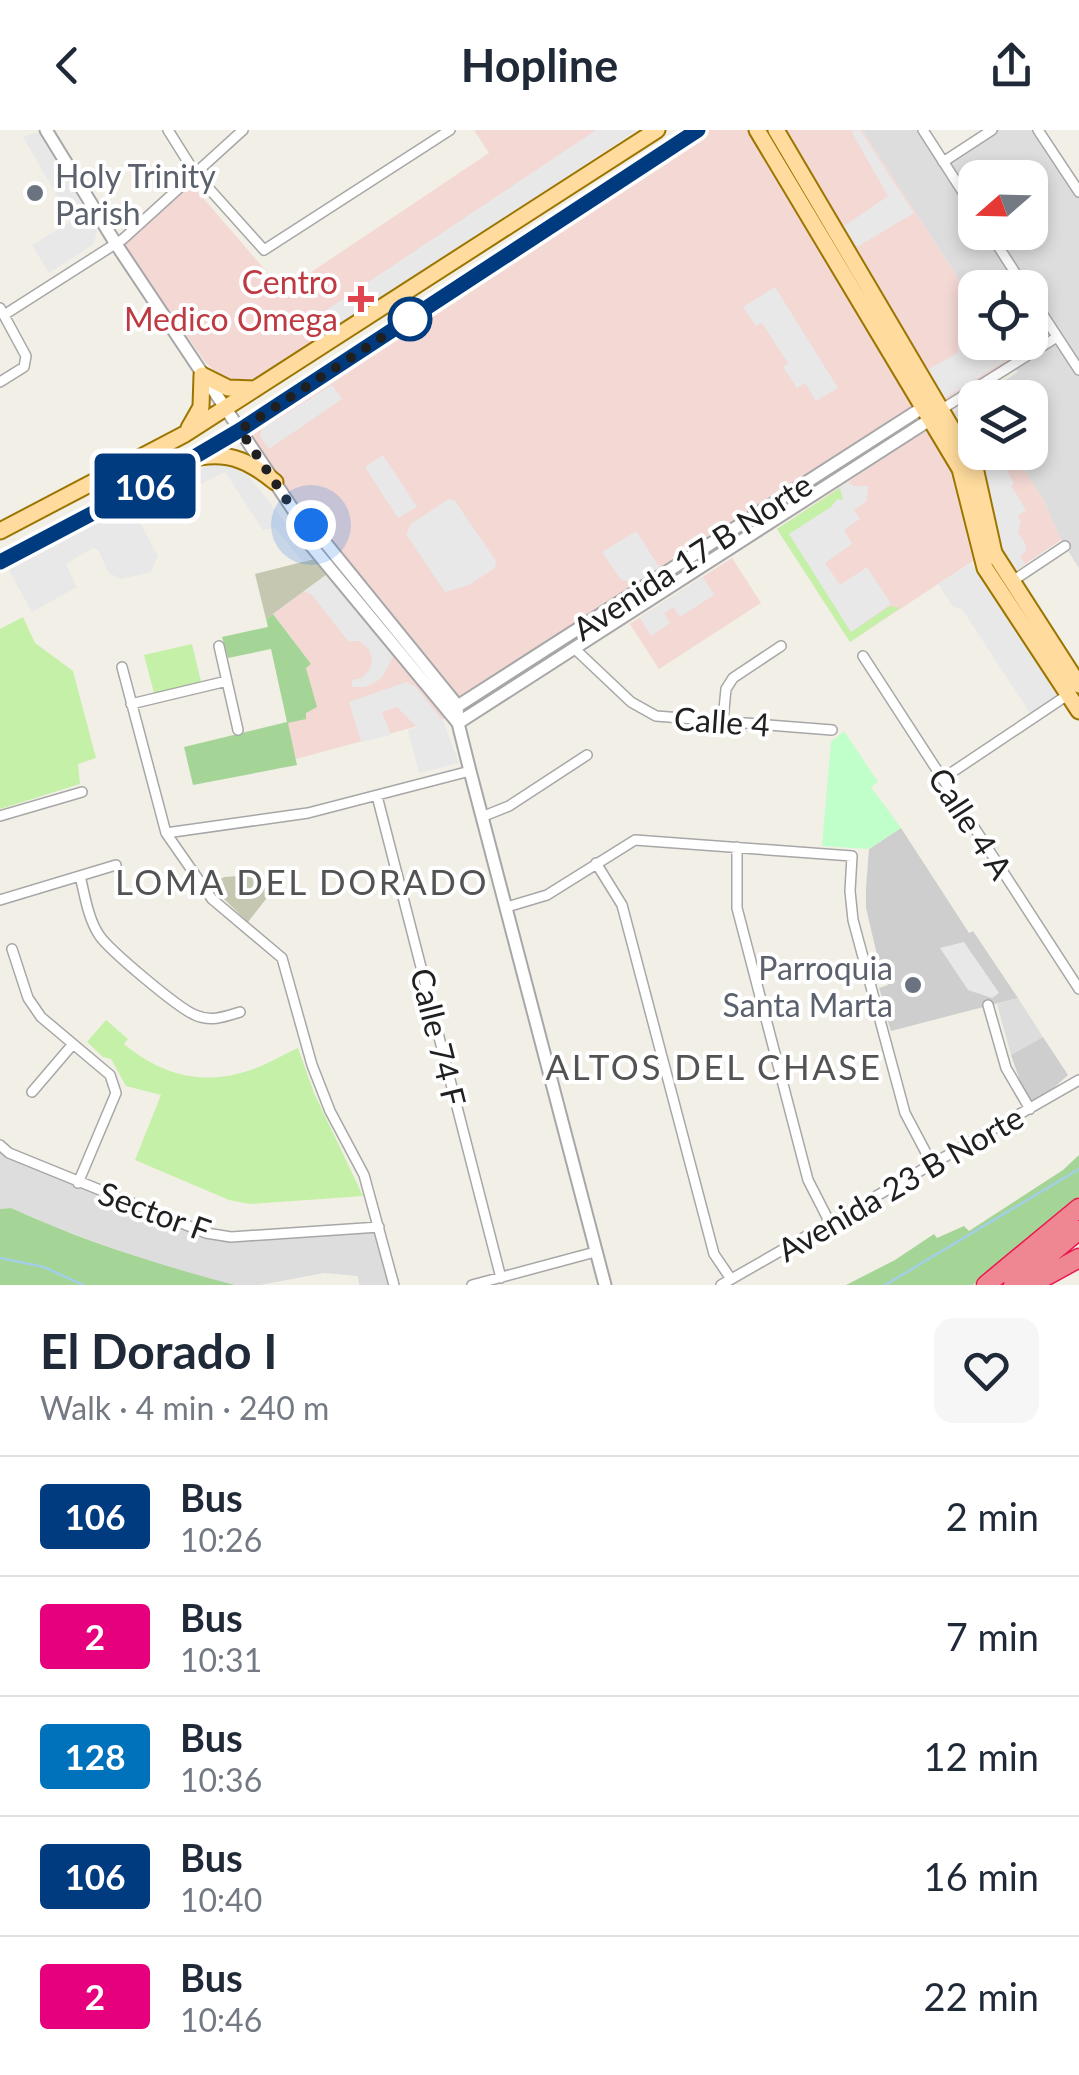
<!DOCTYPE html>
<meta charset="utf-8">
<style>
body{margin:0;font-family:Lato,sans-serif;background:#f6f6f7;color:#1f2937;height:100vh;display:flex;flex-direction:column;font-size:38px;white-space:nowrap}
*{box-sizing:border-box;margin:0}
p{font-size:32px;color:#747a83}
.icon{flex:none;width:55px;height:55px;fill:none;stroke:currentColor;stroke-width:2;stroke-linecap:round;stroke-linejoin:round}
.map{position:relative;height:1155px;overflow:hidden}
.panel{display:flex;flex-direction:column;background:#fff;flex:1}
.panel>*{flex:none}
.badge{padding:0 20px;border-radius:8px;font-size:35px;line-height:65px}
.needle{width:65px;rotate:250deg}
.controls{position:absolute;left:958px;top:30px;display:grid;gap:20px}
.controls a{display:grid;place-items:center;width:90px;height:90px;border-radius:20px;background:#fff;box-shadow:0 5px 15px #0003;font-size:50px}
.you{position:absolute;width:50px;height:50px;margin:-25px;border:8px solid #fff;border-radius:50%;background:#1a73e8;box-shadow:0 0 0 15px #1a73e833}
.map>.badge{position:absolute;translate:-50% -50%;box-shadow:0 0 0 5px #fff}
.round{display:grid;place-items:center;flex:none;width:105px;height:105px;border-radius:20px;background:#f6f6f7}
.overview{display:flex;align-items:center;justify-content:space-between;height:170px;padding:0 40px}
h1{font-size:48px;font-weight:700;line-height:75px}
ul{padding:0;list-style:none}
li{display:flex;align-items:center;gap:30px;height:120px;padding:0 40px;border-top:2px solid #e0e1e3}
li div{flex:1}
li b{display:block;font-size:38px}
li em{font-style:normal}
li .badge{min-width:110px;font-weight:700;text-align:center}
header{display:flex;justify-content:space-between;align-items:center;height:130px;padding:0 40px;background:#fff;font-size:45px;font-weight:700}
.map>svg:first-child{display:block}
</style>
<header><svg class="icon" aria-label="back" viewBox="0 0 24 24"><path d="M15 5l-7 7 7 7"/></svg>Hopline<svg class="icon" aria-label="share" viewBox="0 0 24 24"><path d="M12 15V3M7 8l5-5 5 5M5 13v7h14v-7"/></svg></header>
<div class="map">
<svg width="1079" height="1155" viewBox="0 0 1079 1155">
<rect width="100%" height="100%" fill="#f2efe6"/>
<path fill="#dedddd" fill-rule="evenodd" d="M862,0H923L944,32L992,0H1038L1079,62V438L1061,410L1043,369L1015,325L1030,322V268L995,267L990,260L1018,242L1000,213L1030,212V158H975V174ZM975,48H1030V102H975Z
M1018,868L1043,907L1011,925L997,874Z
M0,1015L206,1103L231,1107L379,1097L394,1155H359L358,1146L324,1143L260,1155H235L164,1137L52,1096L11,1078L0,1079Z"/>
<path fill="#f3d8d4" d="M474,0H636L326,207L246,254L224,250L206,233L125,119L126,112L192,55L283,161L489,23Z
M698,0H757L922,278L457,575L311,395L240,300Z
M784,0H862L975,174V212L1000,213L1014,235L939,281Z
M975,270V322L1018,323L1015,325L1043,369L1061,410L1012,443L951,285Z
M926,300L949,335L973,431L850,512L777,399Z
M732,428L761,473L659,539L630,494Z
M332,441L451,587L296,629L287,592L316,577L306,538L311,534L273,484Z"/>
<path fill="#cecece" d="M901,698L969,803L973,801L1018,868L891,901L887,889L893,879L891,868L883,870L879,858L888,855L880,838L866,778V758L869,719Z
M1043,907L1068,945L1030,979L1011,925Z"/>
<path fill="#c5c7b0" d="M314,429L326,445L266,489L255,444Z
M252,745L270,764L248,792L207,753L225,747Z"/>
<path fill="#c5f0a8" d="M840,358L843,370L790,404L851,502L890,476L900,478L850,512L777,399Z
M23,487L35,513L73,541L96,628L78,634L80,654L0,679V499Z
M192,514L201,552L154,563L144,525Z
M106,890L128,909L124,914C164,947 207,957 256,938C270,933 284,924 298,918L314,963L363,1066L250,1074L229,1070L135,1030L161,965L126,956L111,929L103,927L87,912Z"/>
<path fill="#a4d597" d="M273,484L311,534L306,538L317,577L306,583V589L288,593L297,635L193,655L184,617L287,592L271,519L228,528L222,507L268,497L266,489Z
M1079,1025V1067L973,1155H846L895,1130L934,1104L937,1108L964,1096L969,1101L1063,1040Z
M11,1078C83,1111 158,1135 235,1155H0V1079Z"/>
<path fill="#c0feca" d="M844,601L878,652L871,657L901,698L869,719L822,716L831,612Z"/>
<path fill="#e8e8e8" d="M596,0H636L337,200L316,187Z
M860,0L914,83L857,117L844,96L888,66L851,1Z
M38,2L97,100L94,114L49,143L32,115L72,91L23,7Z
M775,157L838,258L816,271L805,253L797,258L783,237L788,233L762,193L756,196L743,177Z
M975,191V212L1000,213L1010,228L942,270L925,241L958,223V200Z
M332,255L342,269L269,319L260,306L262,299Z
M963,278L975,297V322L998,323L1014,354L1011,356L1026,380L1018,386L1021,392L1018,402L1026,415V421L1020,426L1025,434L1012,443L1002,427L951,285Z
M383,325L417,377L398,388L365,337Z
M221,332L244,340L314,429L303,432L275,398L263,400L225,342L169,370L139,391L158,426L151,442L121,449L109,443L98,420L93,418L66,434L77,457L32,482L8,439L209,335Z
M848,352L854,356H868L867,371L854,380L860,389L844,400L852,414L825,433L840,455L867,437L891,474L851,502L789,404L831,377L837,369L843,370L840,358Z
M449,369L455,371L496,431L495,438L469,455L445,462L406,404L412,393Z
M636,401L660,438L637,453L621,450L602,422Z
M971,433L1057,565L1030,583L962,479L953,477L938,454Z
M326,445L393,527L381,549L365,557H352V550L362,548L370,539L372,528L368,518L359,511H348L312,465L304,461Z
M703,447L714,465L680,487L673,477L664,483L670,493L651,506L640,488Z
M406,552L415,556L443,591L459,633L419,643L408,600L417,597L397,577L382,582L391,605L361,612L349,572Z
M964,812L999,863L992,868L968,860L940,818Z"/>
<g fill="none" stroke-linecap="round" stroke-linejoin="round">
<path stroke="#a2cfe3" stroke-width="2.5" d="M0,1128L44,1137L83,1155
M885,1155L1079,1039"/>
<g stroke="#a7a7a7" stroke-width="12">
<path id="minor" d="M168,0L195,43L264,120L450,0
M923,0L975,81
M1038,0L1079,62
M943,32L992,0
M989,102L1025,158
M1030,165L1079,240
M0,178L26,226L24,237L0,252
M4,185L123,109L243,0
M939,281L1057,207
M1011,452L1065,416
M219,516L238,600
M575,519L631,572L656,586L832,600
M863,526L1079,859
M122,537L166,703L212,769L282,828L312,935L330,981L364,1045L394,1155
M131,574L227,551
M723,590L726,559L733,548L781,516
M942,649L1069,564
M377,666L501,1148
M0,686L82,662
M484,686L509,676L587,625
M166,703L308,683L470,641
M737,717V778L808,1050L830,1093
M596,733L622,775L714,1124L731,1149
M80,746C85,766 88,788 99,805C109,820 178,878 195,885C211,892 224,887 240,882
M0,770L116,735
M507,777L547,765L635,710L852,726L850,761L853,790L905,983L932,1034
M12,819L28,868L41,887L110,945L116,963L78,1053
M988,875L1006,938L1030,979
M32,962L73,914
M0,1015L9,1023L206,1103L231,1107L379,1097
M472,1155L595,1122
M721,1155L1079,950"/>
</g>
<g stroke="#a7a7a7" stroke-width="15">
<path id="tertiary" d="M46,0L116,114L296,384L304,407L458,593
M296,384L311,395L457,575L458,593L470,641L605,1155
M453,579L922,278L930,280
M458,593L934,287"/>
</g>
<g stroke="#9c7500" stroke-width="19">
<path id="primary" d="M757,0L960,339L985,438L1079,581
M776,0L967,324L976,342L994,423L1079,555
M202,245L228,258L255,259
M189,298L201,277L202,245
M201,327C231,322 252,333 275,352
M0,401L185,304L657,0
M0,432L150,353L240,300L698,0"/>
</g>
<g stroke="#ec174f" stroke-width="21">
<path id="motorway" d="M986,1155L1079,1078
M1013,1155L1079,1100
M1030,1155L1079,1128"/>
</g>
<use href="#minor" stroke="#fff" stroke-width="9"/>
<use href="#tertiary" stroke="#fff" stroke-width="11"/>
<use href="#primary" stroke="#ffdc9d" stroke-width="15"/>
<use href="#motorway" stroke="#ef8792" stroke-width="18"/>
</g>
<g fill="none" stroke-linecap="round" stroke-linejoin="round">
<g stroke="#fff" stroke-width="22">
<path id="line" d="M0,432L150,353L240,300L698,0"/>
</g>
<use href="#line" stroke="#003b80" stroke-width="15"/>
<path stroke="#202020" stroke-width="10" stroke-dasharray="0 18" d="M311,395L296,384L240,300L410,189"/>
</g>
<g fill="#6b7280" stroke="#fff" stroke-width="4">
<circle cx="35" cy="63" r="10"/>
<circle cx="913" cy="855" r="10"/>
</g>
<path fill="#e0444e" stroke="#fff" stroke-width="4" d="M356 154h10v10h10v10h-10v10h-10v-10h-10v-10h10z"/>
<circle fill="#fff" stroke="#003b80" stroke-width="5" cx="410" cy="189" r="20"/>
<g text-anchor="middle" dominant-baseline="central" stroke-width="8" stroke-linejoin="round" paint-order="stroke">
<g font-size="32" fill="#5b616d" stroke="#fff" text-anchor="start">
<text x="55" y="45">Holy Trinity<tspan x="55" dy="37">Parish</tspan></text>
<text x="893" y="837" text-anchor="end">Parroquia<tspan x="893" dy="37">Santa Marta</tspan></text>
</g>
<g font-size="32" fill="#be3a42" stroke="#fff" text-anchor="end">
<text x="338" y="151">Centro<tspan x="338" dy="37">Medico Omega</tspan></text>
</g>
<g font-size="32" fill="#202020" stroke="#fff">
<text transform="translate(692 426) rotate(-33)">Avenida 17 B Norte</text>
<text transform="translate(722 591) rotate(4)">Calle 4</text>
<text transform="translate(971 693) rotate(57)">Calle 4 A</text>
<text transform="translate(439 907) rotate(76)">Calle 74 F</text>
<text transform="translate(900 1053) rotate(-30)">Avenida 23 B Norte</text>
<text transform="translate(155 1081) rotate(20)">Sector F</text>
</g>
<g font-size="35" letter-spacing="2.5" fill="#535353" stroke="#fff">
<text x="302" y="751">LOMA DEL DORADO</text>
<text x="714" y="936">ALTOS DEL CHASE</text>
</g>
</g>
</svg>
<div class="controls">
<a><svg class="needle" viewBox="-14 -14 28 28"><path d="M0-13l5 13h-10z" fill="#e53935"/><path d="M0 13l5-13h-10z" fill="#747a83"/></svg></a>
<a><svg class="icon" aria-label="locate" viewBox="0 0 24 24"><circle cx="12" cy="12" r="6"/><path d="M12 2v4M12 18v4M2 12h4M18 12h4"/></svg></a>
<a><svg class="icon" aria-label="layers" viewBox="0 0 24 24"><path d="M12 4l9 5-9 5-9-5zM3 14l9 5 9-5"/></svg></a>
</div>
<div class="you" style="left:311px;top:395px"></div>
<b class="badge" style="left:145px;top:356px;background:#003b80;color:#fff">106</b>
</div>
<section class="panel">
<div class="overview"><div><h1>El Dorado I</h1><p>Walk · 4 min · 240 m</p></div><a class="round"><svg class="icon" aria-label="heart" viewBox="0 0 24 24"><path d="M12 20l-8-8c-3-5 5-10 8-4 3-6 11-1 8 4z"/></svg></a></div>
<ul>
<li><span class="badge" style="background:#003b80;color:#fff">106</span><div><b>Bus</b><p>10:26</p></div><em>2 min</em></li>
<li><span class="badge" style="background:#e6007e;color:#fff">2</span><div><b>Bus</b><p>10:31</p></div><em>7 min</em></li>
<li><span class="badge" style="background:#0072bc;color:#fff">128</span><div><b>Bus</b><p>10:36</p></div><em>12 min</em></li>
<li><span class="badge" style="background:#003b80;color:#fff">106</span><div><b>Bus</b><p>10:40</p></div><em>16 min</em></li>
<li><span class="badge" style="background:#e6007e;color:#fff">2</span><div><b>Bus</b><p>10:46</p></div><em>22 min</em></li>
</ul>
</section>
